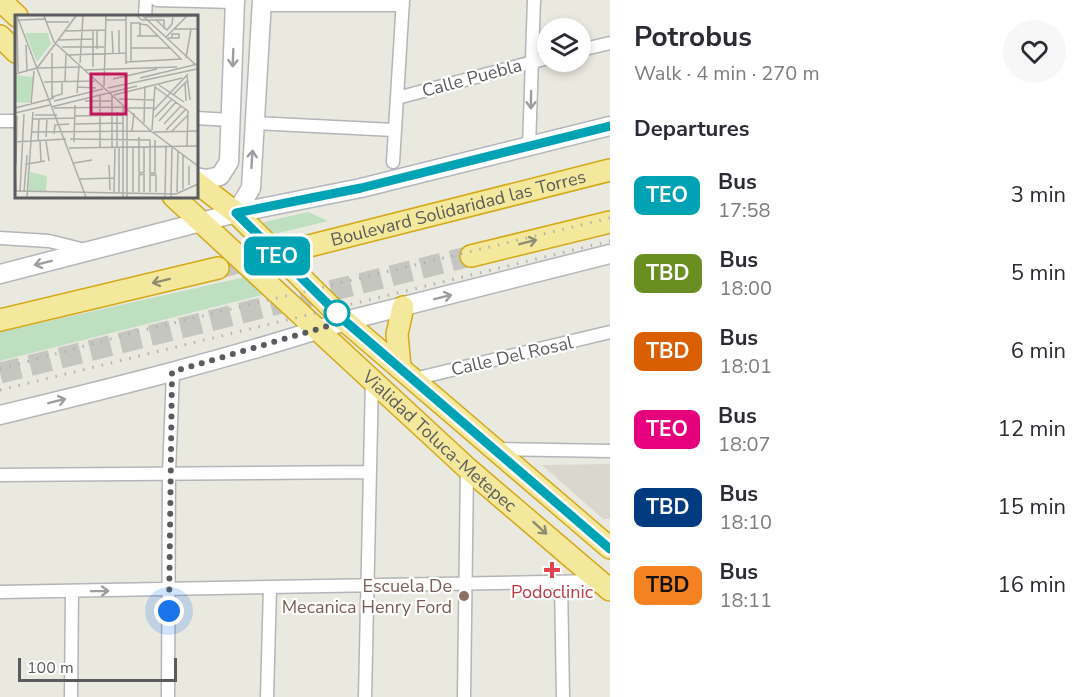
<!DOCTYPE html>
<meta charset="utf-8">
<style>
body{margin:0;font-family:"Nunito Sans",sans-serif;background:#f7f7f7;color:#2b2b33;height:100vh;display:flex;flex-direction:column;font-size:22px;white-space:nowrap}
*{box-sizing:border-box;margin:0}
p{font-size:20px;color:#7c7c81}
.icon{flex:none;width:33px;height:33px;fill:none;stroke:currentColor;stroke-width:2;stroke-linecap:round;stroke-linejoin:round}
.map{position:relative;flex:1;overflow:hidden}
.panel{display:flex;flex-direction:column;background:#fff;width:480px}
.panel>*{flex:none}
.badge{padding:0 12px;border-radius:9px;font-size:21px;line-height:39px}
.controls{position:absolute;left:537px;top:18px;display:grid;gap:12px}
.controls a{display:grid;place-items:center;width:54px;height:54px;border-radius:50%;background:#fff;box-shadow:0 3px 9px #0003;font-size:30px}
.scale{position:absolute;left:18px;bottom:15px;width:159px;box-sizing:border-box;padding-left:6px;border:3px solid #595b5f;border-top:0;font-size:16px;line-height:21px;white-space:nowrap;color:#595b5f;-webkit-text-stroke:4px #fff;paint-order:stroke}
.you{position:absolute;width:30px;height:30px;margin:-15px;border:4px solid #fff;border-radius:50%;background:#1a73e8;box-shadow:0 0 0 9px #1a73e833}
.map>.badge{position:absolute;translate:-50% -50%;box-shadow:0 0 0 3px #fff}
h2{padding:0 24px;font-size:22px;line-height:54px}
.round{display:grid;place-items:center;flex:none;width:63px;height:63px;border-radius:32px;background:#f7f7f7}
.head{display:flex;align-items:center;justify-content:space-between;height:102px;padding:0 24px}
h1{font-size:28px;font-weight:700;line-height:45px}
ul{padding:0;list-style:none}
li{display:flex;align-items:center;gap:18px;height:78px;padding:0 24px}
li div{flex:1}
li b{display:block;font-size:22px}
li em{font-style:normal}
li .badge{min-width:66px;font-weight:700;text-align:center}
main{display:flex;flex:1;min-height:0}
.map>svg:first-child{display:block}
</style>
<main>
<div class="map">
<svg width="610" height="697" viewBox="0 0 610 697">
<rect width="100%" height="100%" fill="#eae9e0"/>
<path fill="#dad8ce" d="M610,464V519H603L542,465Z"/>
<path fill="#bee0c1" d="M308,212L328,221L266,236L260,223Z
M245,277L262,295L0,361V332Z"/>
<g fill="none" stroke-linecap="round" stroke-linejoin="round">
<path stroke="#c6c6c0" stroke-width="21" stroke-dasharray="21 10" stroke-linecap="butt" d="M218,268L309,246
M0,373L471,256"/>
<g stroke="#b3b5b9" stroke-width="15">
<path id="minor" d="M157,0L235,2
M261,5H403
M145,16L146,0
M580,50L610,43
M397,98L548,58
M196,118L230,120
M0,121H16
M255,123L394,130
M529,147L534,0
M393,162L403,0
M0,238L49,241L85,250
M414,379L610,332
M496,449L610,451
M0,475L370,472
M561,582L563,697
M0,592L599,581
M71,697L72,591
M168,697L169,473L173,372
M267,697L270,587
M365,697L372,379
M464,697L467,468"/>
</g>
<g stroke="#b4b6bb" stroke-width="21">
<path id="secondary" d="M196,177L207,179L220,176L229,162L235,0
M236,213L251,188L262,0
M0,274L236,213L361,188L610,126
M0,415C116,387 232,358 345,321L610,254"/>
</g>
<g stroke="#d4a816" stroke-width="24">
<g id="trunk">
<path d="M0,0L17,16"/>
<path d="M0,36L16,52"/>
<path d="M196,182L236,213L345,321L610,548"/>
<path id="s1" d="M173,196L467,468L610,590"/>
<path id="s2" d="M309,246L610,170"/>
<path d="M471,256L610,222"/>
<path d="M0,320L218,268"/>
<path d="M400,368L397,334L403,307"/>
</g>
</g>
<use href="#minor" stroke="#fff" stroke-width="12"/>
<use href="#secondary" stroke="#fff" stroke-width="18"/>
<use href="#trunk" stroke="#f4e89c" stroke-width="21"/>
<path stroke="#b1b2b2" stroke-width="3" stroke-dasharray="1.5 8" stroke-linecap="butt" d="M0,369L140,331L610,218
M0,390L610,241"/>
</g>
<defs><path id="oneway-shaft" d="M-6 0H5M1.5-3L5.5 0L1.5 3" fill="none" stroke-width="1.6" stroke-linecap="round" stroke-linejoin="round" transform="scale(1.5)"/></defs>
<g stroke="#9b9d9f">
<use href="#oneway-shaft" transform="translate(233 58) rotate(92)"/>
<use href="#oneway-shaft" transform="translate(531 100) rotate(91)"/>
<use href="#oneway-shaft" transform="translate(252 159) rotate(-86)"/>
<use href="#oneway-shaft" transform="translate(43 263) rotate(166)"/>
<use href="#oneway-shaft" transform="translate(443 297) rotate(-14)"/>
<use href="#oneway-shaft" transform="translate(57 401) rotate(-14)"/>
<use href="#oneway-shaft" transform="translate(100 591) rotate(-1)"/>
</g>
<g stroke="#8f8c74">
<use href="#oneway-shaft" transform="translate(528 242) rotate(-14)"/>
<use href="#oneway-shaft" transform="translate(161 281) rotate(166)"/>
<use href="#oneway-shaft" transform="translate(540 528) rotate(42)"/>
</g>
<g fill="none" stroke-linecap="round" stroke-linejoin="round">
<g stroke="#fff" stroke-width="14">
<path id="line" d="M610,126L361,188L236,213L345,321L610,549"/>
</g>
<use href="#line" stroke="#00a3b4" stroke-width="9"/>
<path stroke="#595b5f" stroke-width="6" stroke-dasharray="0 10.8" d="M169,611L172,372L345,321L337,313"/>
</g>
<circle fill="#fff" stroke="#00a3b4" stroke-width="3" cx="337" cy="313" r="12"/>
<path fill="#e0444e" stroke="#fff" stroke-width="2" d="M549 561h6v6h6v6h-6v6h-6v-6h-6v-6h6z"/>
<circle fill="#8d6e63" stroke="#fff" stroke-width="2" cx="464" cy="596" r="6"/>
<g text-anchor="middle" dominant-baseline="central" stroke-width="4.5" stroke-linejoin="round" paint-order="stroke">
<g font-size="18" fill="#595b5f" stroke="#fff">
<text transform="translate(472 78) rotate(-15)">Calle Puebla</text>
<text stroke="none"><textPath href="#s2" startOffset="154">Boulevard Solidaridad las Torres</textPath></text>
<text transform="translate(512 356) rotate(-13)">Calle Del Rosal</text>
<text stroke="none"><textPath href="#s1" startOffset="362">Vialidad Toluca-Metepec</textPath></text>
</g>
<g font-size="18" fill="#785e54" stroke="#fff" text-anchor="end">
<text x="452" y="586">Escuela De<tspan x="452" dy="21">Mecanica Henry Ford</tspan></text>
</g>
<g font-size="18" fill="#be3a42" stroke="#fff">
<text x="552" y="592">Podoclinic</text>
</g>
</g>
<g transform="translate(15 15)">
<rect width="183" height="183" fill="#eae9e0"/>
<path d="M10,18H33L36,29L22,47ZM0,60L18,62L15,88L0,87ZM15,157L32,161L31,177L13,176Z" fill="#bee0c1"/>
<path fill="none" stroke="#acaca8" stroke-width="1.5" d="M2,1L71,182M29,1L39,27M111,1V49M122,1L127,5H149V14M128,1L183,52M130,2L183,1M2,3L3,57M3,5L31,4M90,5H111M141,5L152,15L157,9L158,1M32,7H54M159,14H183M51,16L90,15M78,16V52M82,16V34M97,16L98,38M122,21H143M151,22L172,1M153,23H164V19H157V23M44,25L78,24M39,27L136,116L183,151M11,30L12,56M47,32H89M116,33H155M37,38V82L47,79V66M104,38V15M53,40L111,38M171,43L176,14M111,47L166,44L132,10L125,9M116,47V8H125V21M65,48L68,1M23,53L65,52M69,55L162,52M0,59L22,53L61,1M172,61L175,85M125,63L183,49M98,64L142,54M50,66L51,39M29,67L80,66M170,68L171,86M144,70L169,87M89,71L91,1M62,72L81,73M140,72L173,96L172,131M93,73L182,54M62,78L64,51M99,80L167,63M158,80L173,65M104,84L139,85M39,86L88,74M70,86H97M16,89L19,56M36,92L122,71M108,92V182M0,93L39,83M39,93L110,92M113,93H139M139,95L173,59M0,98L35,90M20,100H42M60,101L108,100M140,102L157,84M18,104L60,103M144,106L161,87M129,108L130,71M60,109L108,108M149,109L166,91M137,115L140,71M151,115L171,94M117,116L119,98M157,116L173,100M17,117L136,116M139,117L183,116M39,119L40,110L54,109M31,122L32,104M124,122V158L129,157V133M55,124L135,125V158H140V125M23,126L24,104M25,126L26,147M31,126L34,146M0,127L51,124M59,127L60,90M85,132V80M97,132V80M54,133L183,131M102,133V97M59,148L77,145M0,149L1,176M1,149L2,101M12,149L30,146M94,150L95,175M65,164L99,163M174,170V151M168,174V140M0,176L161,179L183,169M5,177L9,99M9,177L12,140M99,177L100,133M104,177V133M118,177V133M124,177V160L129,159V177M135,177V160H141V177M162,177L163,136M12,182L18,97M112,182V100M150,182L151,132M156,182L157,132"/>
<path fill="#c2185b" fill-opacity="0.15" stroke="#c2185b" stroke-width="3" d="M76,59H111V99H76Z"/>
<rect width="183" height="183" fill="none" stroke="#595b5f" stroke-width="3"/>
</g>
</svg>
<div class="controls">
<a><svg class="icon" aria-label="layers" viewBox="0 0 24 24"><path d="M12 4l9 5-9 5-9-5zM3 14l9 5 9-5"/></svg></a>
</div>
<div class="scale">100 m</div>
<div class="you" style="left:169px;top:611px"></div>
<b class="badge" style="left:277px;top:256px;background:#00a3b4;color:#fff">TEO</b>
</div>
<section class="panel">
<div class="head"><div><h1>Potrobus</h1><p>Walk · 4 min · 270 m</p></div><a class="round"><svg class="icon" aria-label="heart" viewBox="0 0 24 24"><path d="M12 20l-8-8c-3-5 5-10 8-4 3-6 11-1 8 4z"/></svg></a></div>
<h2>Departures</h2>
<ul>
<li><span class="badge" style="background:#00a3b4;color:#fff">TEO</span><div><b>Bus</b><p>17:58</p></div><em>3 min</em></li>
<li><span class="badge" style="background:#6b8e23;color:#fff">TBD</span><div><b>Bus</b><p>18:00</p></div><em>5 min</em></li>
<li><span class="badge" style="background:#d95f02;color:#fff">TBD</span><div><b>Bus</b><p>18:01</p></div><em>6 min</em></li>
<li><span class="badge" style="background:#e6007e;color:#fff">TEO</span><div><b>Bus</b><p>18:07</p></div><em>12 min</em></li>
<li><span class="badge" style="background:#003b80;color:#fff">TBD</span><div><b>Bus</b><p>18:10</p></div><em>15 min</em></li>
<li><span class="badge" style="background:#f58220;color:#111">TBD</span><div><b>Bus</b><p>18:11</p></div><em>16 min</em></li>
</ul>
</section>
</main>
